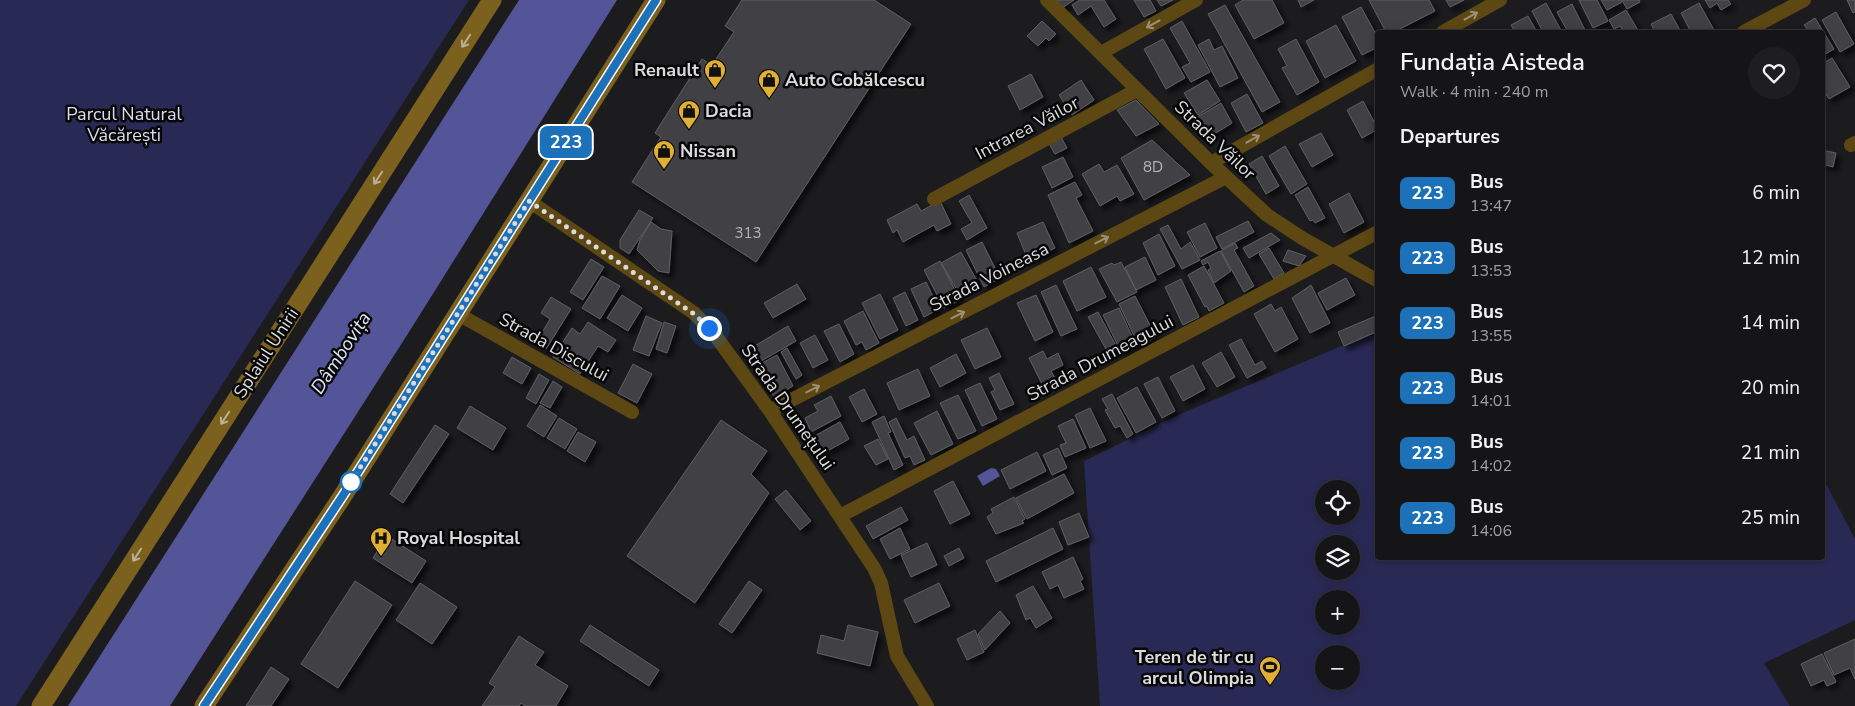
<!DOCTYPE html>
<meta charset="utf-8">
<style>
body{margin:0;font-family:"Nunito Sans",sans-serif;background:#1e1e20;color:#f1f3f6;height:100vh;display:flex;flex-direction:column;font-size:19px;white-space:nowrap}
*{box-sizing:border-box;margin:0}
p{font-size:16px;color:#9d9fa1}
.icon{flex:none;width:28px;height:28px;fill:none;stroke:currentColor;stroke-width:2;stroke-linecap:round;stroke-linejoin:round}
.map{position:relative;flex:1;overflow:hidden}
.drawer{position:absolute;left:1375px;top:30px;width:450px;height:530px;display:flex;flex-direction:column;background:#151517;border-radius:5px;box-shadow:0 2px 12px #0003,0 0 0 1px #343436}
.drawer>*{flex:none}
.badge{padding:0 10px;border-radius:8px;font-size:18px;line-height:32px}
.tools{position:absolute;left:1315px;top:480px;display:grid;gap:10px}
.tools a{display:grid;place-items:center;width:45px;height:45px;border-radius:50%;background:#151517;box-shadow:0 2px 12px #0003,0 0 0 1px #343436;font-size:25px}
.you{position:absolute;width:25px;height:25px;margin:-12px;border:4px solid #fff;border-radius:50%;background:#1a73e8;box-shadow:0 0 0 8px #1a73e833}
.map>.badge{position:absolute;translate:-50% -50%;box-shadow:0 0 0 2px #fff}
h2{padding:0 25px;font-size:19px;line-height:45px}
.round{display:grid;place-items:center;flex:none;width:52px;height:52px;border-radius:26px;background:#1e1e20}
.head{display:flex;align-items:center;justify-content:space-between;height:85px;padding:0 25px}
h1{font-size:24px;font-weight:600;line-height:38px}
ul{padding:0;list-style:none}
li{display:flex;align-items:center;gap:15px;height:65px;padding:0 25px}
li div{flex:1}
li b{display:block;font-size:19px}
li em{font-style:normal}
li .badge{min-width:55px;font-weight:700;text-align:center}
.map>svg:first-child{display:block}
</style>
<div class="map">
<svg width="1855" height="706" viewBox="0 0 1855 706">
<defs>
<filter id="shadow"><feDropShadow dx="4.5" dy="4.5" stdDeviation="2.5" flood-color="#0009"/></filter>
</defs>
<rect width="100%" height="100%" fill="#1c1c1f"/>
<path fill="#292955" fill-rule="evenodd" d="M0,0H469L16,706H0Z
M1377,331L1378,558H1822L1823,478L1855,539V620L1764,663L1790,706H1100L1084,461L1178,415ZM1324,489H1351V516H1324ZM1324,544H1351V571H1324ZM1324,599H1351V626H1324ZM1324,654H1351V681H1324Z"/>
<path fill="#545598" d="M519,0H617L409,332L170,706H68Z
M991,468L996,469L1000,476L983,486L977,476Z"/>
<path fill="#414144" stroke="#5e5f62" filter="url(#shadow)" d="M742,0H874L911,24L756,262L632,182L661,137L655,133L702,59L712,65L734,32L725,26Z
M1057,0H1074L1062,8Z
M1080,0H1104L1116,19L1104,27L1091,6L1078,15L1072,5Z
M1134,0H1150L1156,11L1144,17Z
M1157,0H1173L1161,6Z
M1243,0H1272L1284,23L1254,39L1235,5Z
M1298,0H1314L1301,7Z
M1369,0H1429L1435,11L1394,32H1386Z
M1446,0H1464L1450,7Z
M1579,0H1597L1608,21L1593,28Z
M1601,0H1621L1622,2L1607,10Z
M1622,0H1639L1640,2L1627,9Z
M1705,0H1728L1731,4L1721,10L1717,3L1710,8Z
M1847,0H1855V12L1853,13Z
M1546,3L1562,32H1543L1532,11Z
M1699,3L1714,30L1710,32H1691L1681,13Z
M1572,4L1585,30L1580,32H1568L1557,12Z
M1225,5L1280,102L1262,112L1208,14Z
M1361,7L1378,38V47L1362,55L1342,17Z
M1626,10L1639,32H1624L1620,26L1614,29L1609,20Z
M1836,12L1854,44L1840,52L1822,20Z
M1671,14L1681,32H1655L1651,24Z
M1528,16L1537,32H1515L1511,25Z
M1815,18L1834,49L1822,56V32H1804L1808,30L1804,25Z
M1042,21L1056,34L1049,41L1046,38L1038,46L1027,36Z
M1182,21L1210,72L1191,82L1182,67L1190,63L1170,28Z
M1336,25L1356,61L1325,78L1306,41Z
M1163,39L1185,78L1166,89L1144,49Z
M1209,39L1214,50L1222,46L1238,78L1220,87L1198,45Z
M1296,39L1319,82L1297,95L1282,68L1287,66L1278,49Z
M1832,58L1850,87L1829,99L1822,88V64Z
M1031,74L1043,97L1020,110L1008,86Z
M1081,80L1094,100L1072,115L1059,95Z
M1207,80L1220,101L1198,115L1184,93Z
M1247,94L1263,123L1246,132L1231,103Z
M1136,100L1159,124L1136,136L1117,110Z
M1363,101L1378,129L1362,138L1347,110Z
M1221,103L1232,123L1206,139L1194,119Z
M1321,133L1333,155L1312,167L1299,144Z
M1060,135L1067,148L1055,154L1048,142Z
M1152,140L1190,175L1144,200L1121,158Z
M1285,146L1307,184L1291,194L1269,156Z
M1822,150L1836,153L1833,167L1822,164Z
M1262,156L1279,186L1266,194L1249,164Z
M1063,157L1073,177L1052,188L1042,167Z
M1099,164L1104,172L1117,165L1134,194L1120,201L1117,196L1100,206L1082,174Z
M1075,182L1082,195L1076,198L1093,231L1069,243L1048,195Z
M1308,187L1325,218L1315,223L1313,220L1310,221L1295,195Z
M1349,193L1364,222L1344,233L1329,204Z
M969,195L987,228L967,240L961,229L972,223L959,201Z
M940,201L951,224L937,231L934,225L903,242L897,230L893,233L887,220L917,204L921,211Z
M639,210L653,218L629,254L620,248V240Z
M1248,221L1254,232L1222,249L1216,237Z
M651,222L661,229L672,231L669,273L658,271L637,250L640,240Z
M1043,222L1055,248L1028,260L1017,233Z
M1205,223L1217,248L1200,257L1187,232Z
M1168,225L1181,249L1190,242L1200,260L1182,269L1160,229Z
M1271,233L1280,240L1249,258L1243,248Z
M1159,234L1175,266L1158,275L1143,243Z
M982,242L1000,278L984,287L966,250Z
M1235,243L1238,248L1234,250L1254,286L1244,292L1221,251Z
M1269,248L1284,273L1274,279L1259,254Z
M1288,250L1306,256L1299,266L1283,261Z
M1220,251L1231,271L1214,283L1208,270L1211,268L1208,262L1203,265L1201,261Z
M961,252L976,279L957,290L941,263Z
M1145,257L1156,280L1136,290L1125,267Z
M591,259L604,267L583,300L570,292Z
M940,261L960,300L944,308L924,270Z
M1121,262L1137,292L1117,302L1099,269L1112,263L1114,265Z
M1204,266L1224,303L1209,311L1207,306L1205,307L1188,275Z
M1091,267L1106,297L1077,311L1063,281Z
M602,276L620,286L600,319L582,308Z
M1346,278L1355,295L1327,310L1318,293Z
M1181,279L1199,317L1183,325L1165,287Z
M926,282L939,309L924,317L911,289Z
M797,284L806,299L773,318L764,303Z
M1056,285L1077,329L1061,336L1041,292Z
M1311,285L1330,323L1310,333L1292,298Z
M905,292L918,320L906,326L893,298Z
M880,294L898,330L880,339L862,303Z
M622,295L642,308L628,331L607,318Z
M1036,295L1053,332L1035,341L1017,303Z
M1135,296L1156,337L1139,346L1119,304Z
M551,297L571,309L546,349L536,343L550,319L541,313Z
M1271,304L1275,311L1281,307L1298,339L1275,352L1254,314Z
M1119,308L1136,345L1121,352L1103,315Z
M863,311L879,343L866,350L862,342L856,345L844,321Z
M1098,312L1115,344L1106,349L1088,317Z
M1378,315V331L1344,346L1338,332Z
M646,316L662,323L649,356L633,350Z
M588,322L616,340L608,352L598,346L580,374L553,357L572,328L580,334Z
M664,322L676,326L667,353L656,349Z
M839,324L854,354L840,362L824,331Z
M788,326L796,341L756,364L748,350Z
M987,328L1001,357L975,369L961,340Z
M815,335L828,360L813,368L800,343Z
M1241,339L1255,365L1262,361L1266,368L1247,378L1229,345Z
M787,348L802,375L796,379L781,352Z
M1043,351L1047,359L1058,353L1063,365L1051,371L1055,378L1042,384L1029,358Z
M1221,352L1235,377L1217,387L1202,363Z
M956,354L966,373L940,387L930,368Z
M777,355L793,386L774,397L757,366Z
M512,357L531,368L522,384L503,373Z
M633,364L652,374L637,403L618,393Z
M1193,365L1205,389L1183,401L1170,377Z
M918,369L930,396L899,410L887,383Z
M999,373L1014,404L1000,410L991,392L995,390L989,378Z
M539,374L549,380L536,404L526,398Z
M1158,377L1175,411L1162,418L1144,384Z
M553,381L562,387L550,408L540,403Z
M980,383L997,419L982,426L965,390Z
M1137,387L1156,422L1136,433L1117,398Z
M864,389L877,414L862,422L849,397Z
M1112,394L1133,434L1127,438L1120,426L1115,428L1105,410L1108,409L1102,399Z
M958,395L976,431L958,439L940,403Z
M831,396L841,416L811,432L805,418L818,411L814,405Z
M540,405L557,416L544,437L527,426Z
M470,406L506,428L493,450L457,428Z
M1090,408L1106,441L1090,448L1075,415Z
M937,411L953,444L931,455L914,423Z
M884,416L891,432L888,433L903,465L894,470L872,422Z
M559,418L577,429L565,449L547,438Z
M896,418L907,440L914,436L925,460L914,465L910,456L905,458L889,422Z
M1073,419L1086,448L1065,457L1060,445L1066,443L1058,426Z
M721,420L767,451L751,474L769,493L695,603L627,556Z
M840,422L849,439L820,455L811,438Z
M435,425L449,434L403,503L390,494Z
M578,432L596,442L585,462L567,451Z
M878,439L888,459L876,465L864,446Z
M1058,448L1067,468L1052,475L1043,455Z
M1037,452L1046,471L1010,489L1001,470Z
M1064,474L1074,493L1027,519L1016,498Z
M953,481L970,514L950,524L934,491Z
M786,490L811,521L800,530L775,499Z
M1014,497L1025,519L1022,521L1024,523L996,534L987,517L993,513L991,509Z
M901,507L908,520L873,539L866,526Z
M1079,513L1089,537L1068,545L1059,522Z
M900,528L910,549L890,559L880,539Z
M1053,528L1063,549L996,582L986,561Z
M387,536L426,561L412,583L373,558Z
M927,543L937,565L911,577L901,555Z
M959,548L964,558L949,566L944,556Z
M1073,557L1083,579L1080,581L1084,589L1064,598L1058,585L1050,589L1042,572Z
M355,581L392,605L338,688L301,664Z
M749,581L762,590L732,633L719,624Z
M420,583L457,607L432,644L396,620Z
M939,583L950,606L915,623L904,600Z
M1033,586L1052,618L1036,628L1030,618L1026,620L1016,595Z
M1000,611L1010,623L985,650L978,634Z
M590,625L659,670L649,686L580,641Z
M848,625L878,632L870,666L817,653L821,635L844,641Z
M975,630L984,652L967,660L957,639Z
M519,636L544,652L535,665L568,686L556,706H525L521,703L519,706H482L495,687L489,683Z
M1855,639V679L1850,668L1834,675L1824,653Z
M1822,654L1836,682L1827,686L1824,680L1811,686L1801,664Z
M271,667L289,679L271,706H246Z"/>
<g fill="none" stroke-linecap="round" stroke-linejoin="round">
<path stroke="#5d4712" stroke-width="14" d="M1047,0L1211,163L1267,215L1302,238L1378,281
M1443,32L1500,0
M1744,32L1804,0
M1101,53L1196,0
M1851,145L1855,143
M1211,163L1378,69
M934,199L1137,90
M529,201L694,313L715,335L770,411L874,568L881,583L897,656L927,706
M458,314L632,412
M770,411L1226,177
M840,516L1378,232"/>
<path stroke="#7c601d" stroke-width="19" d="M41,706L492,0
M204,706L342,497L656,0"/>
</g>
<defs><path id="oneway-shaft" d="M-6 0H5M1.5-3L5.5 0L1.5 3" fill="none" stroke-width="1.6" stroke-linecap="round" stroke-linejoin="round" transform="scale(1.25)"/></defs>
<g stroke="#9c9178">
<use href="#oneway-shaft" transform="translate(1471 16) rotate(-29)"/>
<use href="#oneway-shaft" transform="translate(1153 24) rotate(151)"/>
<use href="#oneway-shaft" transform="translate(1253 139) rotate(-29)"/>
<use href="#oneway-shaft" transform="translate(1102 240) rotate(-27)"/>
<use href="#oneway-shaft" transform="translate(958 315) rotate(-27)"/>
<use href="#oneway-shaft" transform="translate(813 389) rotate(-27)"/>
</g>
<g stroke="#bab09a">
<use href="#oneway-shaft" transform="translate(466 41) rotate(123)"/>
<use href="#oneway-shaft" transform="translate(378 178) rotate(123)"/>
<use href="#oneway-shaft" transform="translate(225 418) rotate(123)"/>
<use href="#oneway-shaft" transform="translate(137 555) rotate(123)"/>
</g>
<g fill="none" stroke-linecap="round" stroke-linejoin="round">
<g stroke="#fff" stroke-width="11">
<path id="line" d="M204,706L342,497L656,0"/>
</g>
<use href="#line" stroke="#1d71b8" stroke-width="8"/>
<path stroke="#dbdbdd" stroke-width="5" stroke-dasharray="0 9" d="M351,482L529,201L694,314L709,328"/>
</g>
<defs>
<g id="shop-pin" transform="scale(1.125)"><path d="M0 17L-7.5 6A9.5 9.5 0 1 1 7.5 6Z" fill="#e1af34" stroke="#070708"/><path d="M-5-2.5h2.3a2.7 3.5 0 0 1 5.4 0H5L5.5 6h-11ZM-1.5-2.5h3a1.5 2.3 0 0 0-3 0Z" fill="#111"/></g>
<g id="hospital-pin" transform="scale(1.125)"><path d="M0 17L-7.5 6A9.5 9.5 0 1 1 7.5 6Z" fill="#e1af34" stroke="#070708"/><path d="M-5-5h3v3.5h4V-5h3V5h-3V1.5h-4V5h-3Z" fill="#111"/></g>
<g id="stadium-pin" transform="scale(1.125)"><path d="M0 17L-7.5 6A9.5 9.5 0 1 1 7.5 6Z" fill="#e1af34" stroke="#070708"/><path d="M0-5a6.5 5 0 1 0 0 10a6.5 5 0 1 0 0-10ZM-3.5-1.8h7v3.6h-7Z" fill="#111"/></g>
</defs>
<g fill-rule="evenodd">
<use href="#shop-pin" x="715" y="70"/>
<use href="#shop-pin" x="769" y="80"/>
<use href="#shop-pin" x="689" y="111"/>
<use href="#shop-pin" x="664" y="151"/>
<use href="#hospital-pin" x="381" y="538"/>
<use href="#stadium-pin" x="1270" y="667"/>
</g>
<circle fill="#fff" stroke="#1d71b8" stroke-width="2.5" cx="351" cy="482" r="10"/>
<g text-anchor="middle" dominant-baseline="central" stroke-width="5" stroke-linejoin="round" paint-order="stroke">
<g font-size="15" fill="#b4b4b7">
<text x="1153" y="167">8D</text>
<text x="748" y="233">313</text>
</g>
<g font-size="18" font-weight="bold" fill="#dbdbdd" stroke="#070708" text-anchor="start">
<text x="699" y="70" text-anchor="end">Renault</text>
<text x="785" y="80">Auto Cobălcescu</text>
<text x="705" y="111">Dacia</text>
<text x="680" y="151">Nissan</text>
<text x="397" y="538">Royal Hospital</text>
<text x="1254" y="657" text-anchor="end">Teren de tir cu<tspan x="1254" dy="21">arcul Olimpia</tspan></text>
</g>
<g font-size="18" fill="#dbddf1" stroke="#070708">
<text x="124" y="114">Parcul Natural<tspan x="124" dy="21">Văcărești</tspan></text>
</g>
<g font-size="18" fill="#dbdbdd" stroke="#070708">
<text transform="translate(1027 128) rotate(-28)">Intrarea Văilor</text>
<text transform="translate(1215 140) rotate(44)">Strada Văilor</text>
<text transform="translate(989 277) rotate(-27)">Strada Voineasa</text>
<text transform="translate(554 347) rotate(29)">Strada Discului</text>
<text transform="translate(266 353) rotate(-57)">Splaiul Unirii</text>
<text transform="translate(1100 358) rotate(-28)">Strada Drumeagului</text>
<text transform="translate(788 407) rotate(55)">Strada Drumețului</text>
</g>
<g font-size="19" font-style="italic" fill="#e0e3f7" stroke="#070708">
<text transform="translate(341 353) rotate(-57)">Dâmbovița</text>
</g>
</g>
</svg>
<div class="tools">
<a><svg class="icon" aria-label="locate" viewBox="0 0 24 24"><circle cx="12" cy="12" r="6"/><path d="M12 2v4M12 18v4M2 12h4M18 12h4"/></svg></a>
<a><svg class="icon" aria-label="layers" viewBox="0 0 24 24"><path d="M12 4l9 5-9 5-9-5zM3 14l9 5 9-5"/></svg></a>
<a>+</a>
<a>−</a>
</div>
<div class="you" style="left:709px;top:328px"></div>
<b class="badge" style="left:566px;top:142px;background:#1d71b8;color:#fff">223</b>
<section class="drawer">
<div class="head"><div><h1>Fundația Aisteda</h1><p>Walk · 4 min · 240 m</p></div><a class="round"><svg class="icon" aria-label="heart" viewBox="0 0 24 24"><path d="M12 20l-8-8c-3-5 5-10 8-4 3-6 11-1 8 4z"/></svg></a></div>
<h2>Departures</h2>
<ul>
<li><span class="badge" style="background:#1d71b8;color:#fff">223</span><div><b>Bus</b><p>13:47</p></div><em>6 min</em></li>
<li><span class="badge" style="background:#1d71b8;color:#fff">223</span><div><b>Bus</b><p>13:53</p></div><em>12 min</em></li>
<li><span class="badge" style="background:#1d71b8;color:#fff">223</span><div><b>Bus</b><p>13:55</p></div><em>14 min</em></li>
<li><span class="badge" style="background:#1d71b8;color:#fff">223</span><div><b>Bus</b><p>14:01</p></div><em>20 min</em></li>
<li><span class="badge" style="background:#1d71b8;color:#fff">223</span><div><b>Bus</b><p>14:02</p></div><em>21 min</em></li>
<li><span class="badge" style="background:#1d71b8;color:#fff">223</span><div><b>Bus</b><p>14:06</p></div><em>25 min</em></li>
</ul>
</section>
</div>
